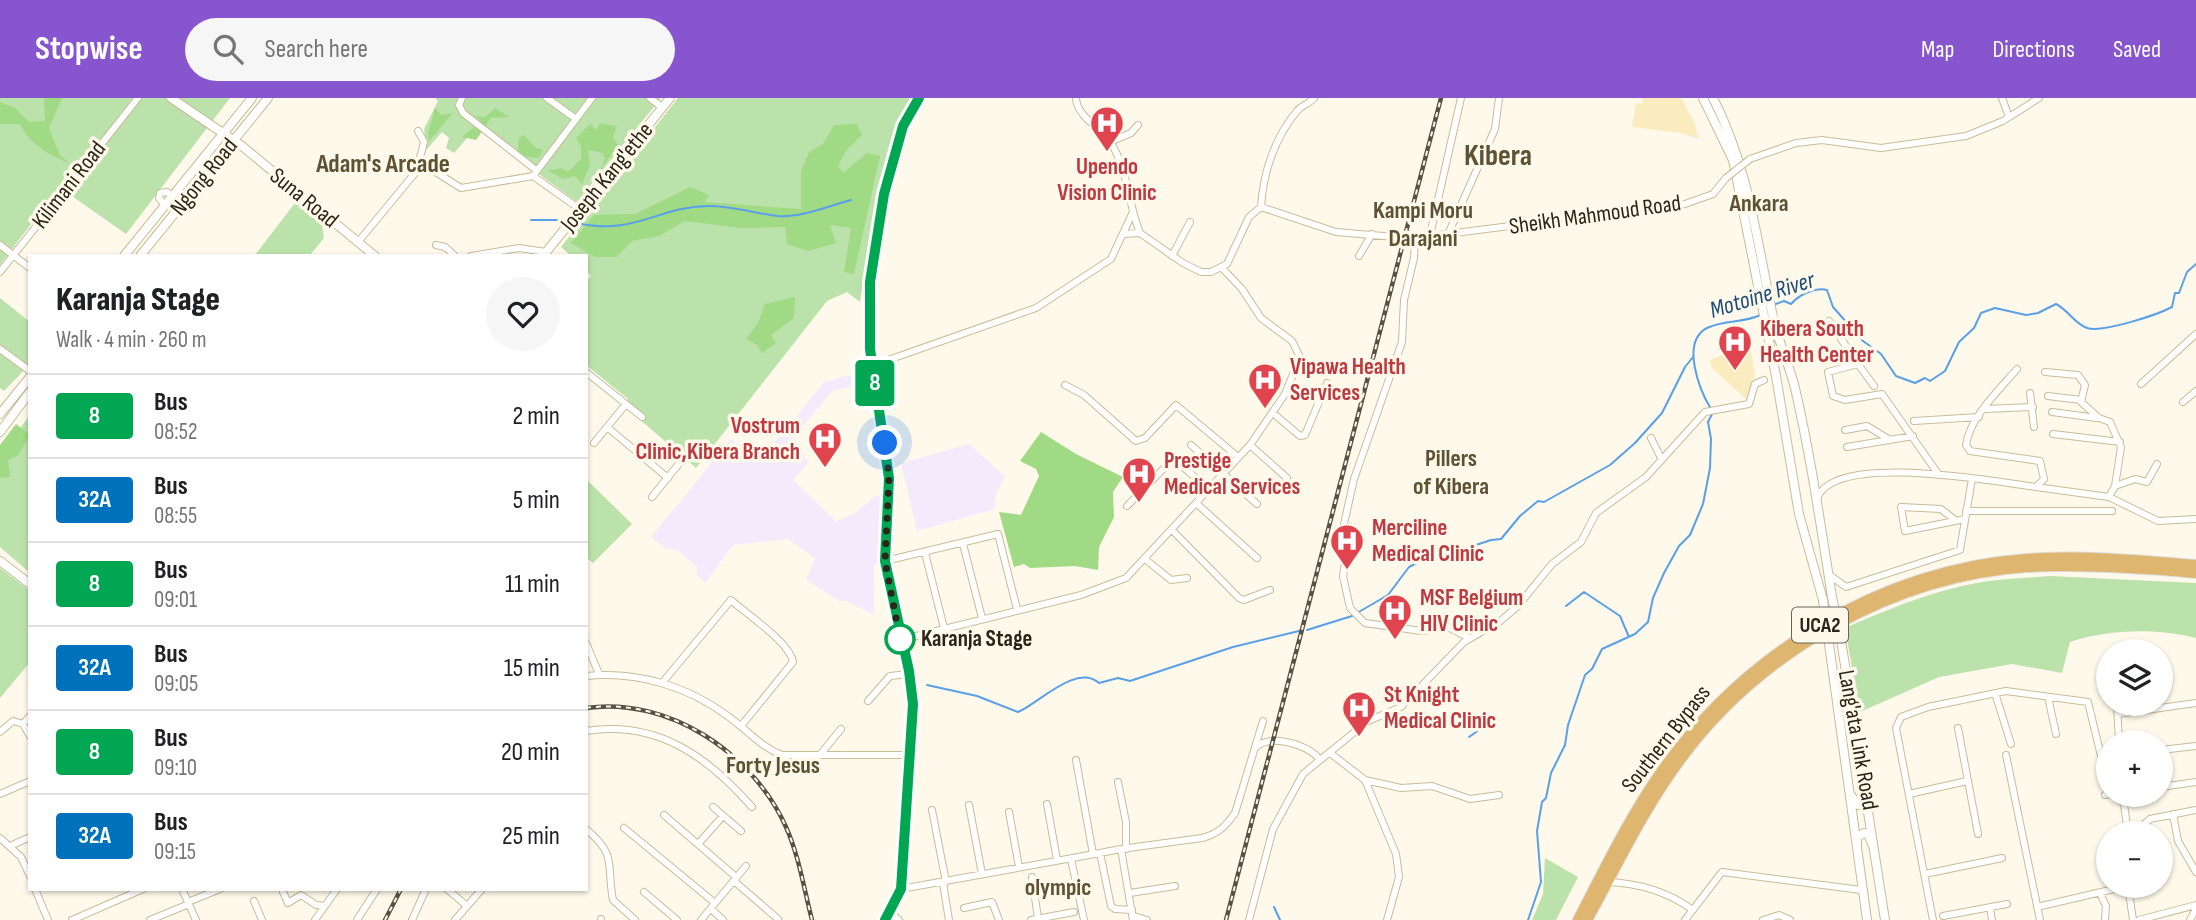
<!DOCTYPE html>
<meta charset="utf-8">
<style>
body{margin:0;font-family:"Sofia Sans Condensed",sans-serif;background:#f6f6f6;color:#202124;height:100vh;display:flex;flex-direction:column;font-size:26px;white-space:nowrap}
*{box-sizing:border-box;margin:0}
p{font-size:23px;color:#757577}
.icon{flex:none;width:38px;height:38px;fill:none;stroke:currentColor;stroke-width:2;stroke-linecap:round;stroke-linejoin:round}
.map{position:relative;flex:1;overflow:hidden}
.panel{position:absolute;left:28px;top:156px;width:560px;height:637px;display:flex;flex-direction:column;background:#fff;border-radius:0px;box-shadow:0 2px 5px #0004}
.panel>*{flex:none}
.badge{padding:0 14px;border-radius:5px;font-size:24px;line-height:46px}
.controls{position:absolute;left:2096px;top:541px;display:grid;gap:14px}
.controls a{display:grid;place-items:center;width:77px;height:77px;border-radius:50%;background:#fff;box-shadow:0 2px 5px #0004;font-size:35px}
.you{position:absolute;width:35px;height:35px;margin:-18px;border:5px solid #fff;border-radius:50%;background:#1a73e8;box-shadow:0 0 0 10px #1a73e833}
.map>.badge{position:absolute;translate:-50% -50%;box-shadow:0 0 0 4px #fff}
.round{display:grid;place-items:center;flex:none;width:74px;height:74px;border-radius:37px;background:#f6f6f6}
.headline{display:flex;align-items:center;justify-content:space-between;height:119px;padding:0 28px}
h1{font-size:33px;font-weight:800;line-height:52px}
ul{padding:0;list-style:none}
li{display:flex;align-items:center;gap:21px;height:84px;padding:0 28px;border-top:2px solid #e0e0e0}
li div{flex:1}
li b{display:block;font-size:26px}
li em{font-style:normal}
li .badge{min-width:77px;font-weight:700;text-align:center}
header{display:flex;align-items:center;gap:42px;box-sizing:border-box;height:98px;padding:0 35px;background:#8756cf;color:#fff}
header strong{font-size:33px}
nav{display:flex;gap:38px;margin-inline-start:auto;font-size:24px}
.search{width:490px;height:63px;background:#f6f6f6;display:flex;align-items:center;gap:18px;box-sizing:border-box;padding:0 24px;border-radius:38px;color:#757577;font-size:26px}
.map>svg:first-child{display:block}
</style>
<header>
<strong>Stopwise</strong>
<div class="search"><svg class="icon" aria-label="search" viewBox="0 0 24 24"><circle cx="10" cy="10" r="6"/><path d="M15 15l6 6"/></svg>Search here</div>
<nav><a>Map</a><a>Directions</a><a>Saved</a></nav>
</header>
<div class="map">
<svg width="2196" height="822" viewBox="0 0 2196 822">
<rect width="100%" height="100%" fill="#fef9ea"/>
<path fill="#f3ebfc" d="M860,274L862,286L832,293L795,338L792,344L809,364L793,382L836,423L855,415L875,398H883V465L874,467V517L846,503H839L806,482L815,460L788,441L733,447L705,485L696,476L697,469L688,461L677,452L666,451L651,439L731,341L758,360L777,342L824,284Z
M969,346L1005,378L996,397L994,411L917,433L901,365Z"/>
<path fill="#fbecc0" d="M1643,0H1681L1694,24L1699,41L1681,35L1632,29L1636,5L1642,6Z
M1750,246L1755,278L1747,302L1712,270L1710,262Z"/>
<path fill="#bce2ab" d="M0,0H230L126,136L59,89L0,167Z
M435,0H661L577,104L476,30L454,55L446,50L449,40L442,34L426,52L424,31L438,3Z
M678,0H915C877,61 870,134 860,204L847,194L827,203L696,370L623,307L628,301L586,267V184L591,178L586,173V158L570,157L561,149Z
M298,101L321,121L324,140L310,157H255Z
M0,200L30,224V266L4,293L0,290Z
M30,317V475L0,449V357Z
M586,381L632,426L593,465L586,459Z
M0,470L30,493V564L0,600Z
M2049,478L2196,485V540C2158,530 2107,531 2070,544L2062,575L2012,566L1939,579L1860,614L1845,530C1891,510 1939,490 1989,483C2009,480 2029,480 2049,478Z
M1545,760L1578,779L1556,822H1532L1543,796Z"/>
<path fill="#a0da84" d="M44,0H62L49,30L60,58L71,66C50,57 29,47 20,26H0V4L15,10L29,24L45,23Z
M435,10L441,17L453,15L429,43L428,35Z
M495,10L509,19L491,20L476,42L462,39L481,23L474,17L484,20Z
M600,25L617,28L613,39L618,47L600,72L605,60L602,55L588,52L590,68L582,86L575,78L564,81L548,73L561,70L568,74L581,61V48L576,40L590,26L596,32Z
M857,26L862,37L846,53L838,68L843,75L867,55L880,58L854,176L844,174L851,130L830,127L836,145L808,153L787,146L785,129L740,130L685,123L659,138L632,143L616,159H595L571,145L594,117L635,116L690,89L709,97L705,104L801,111V73L809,54L823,46L834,27Z
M524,37L535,49L543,52L539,60L522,58L518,52L519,40Z
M795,199L794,220L771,237L776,245L762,255L757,247L746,241L758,225L765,206Z
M16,326L30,337L18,357L8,362L10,379L0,380V347Z
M1041,334L1076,356L1123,379L1113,394L1114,419L1099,449L1098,472L1075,468L1030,470L1024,466L1014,469L999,414L1021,417L1039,378L1036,371L1020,363Z"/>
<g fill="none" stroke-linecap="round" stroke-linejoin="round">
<path stroke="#59a0e9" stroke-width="2" d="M531,122H567
M577,125C635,138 656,109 708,108C732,108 754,115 777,118C801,120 828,108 851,102
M1773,207L1784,203L1791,206C1799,197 1814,189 1827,192L1833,209L1863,243L1881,256L1896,278L1915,285L1925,280L1930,283L1945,273L1959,244L1974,230L1981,215L1995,210L2026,217L2038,215L2056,206C2068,212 2075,226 2087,230C2102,235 2157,217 2172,209L2175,195H2179L2187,174L2196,166
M1711,311C1700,293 1680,244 1707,230C1723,222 1745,225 1760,217
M1566,508L1584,494L1620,518L1629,539
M1357,515L1388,497L1409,469L1438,454L1446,457L1491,442L1501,441L1520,418L1538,403L1544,404L1610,367L1635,345L1662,315L1685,269L1693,259
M1368,528L1393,532
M1307,532L1352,518
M927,587L977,598L1018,614C1038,606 1076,565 1099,585L1118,580L1130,583L1233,549L1299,533
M1469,639L1479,632
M1274,809L1280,822
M1528,822L1541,784L1537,733L1542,704L1546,700L1551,675L1565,647L1568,627L1585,577L1592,571L1602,551L1635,536L1648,524L1653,500L1664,475L1679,448L1690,437L1703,406L1710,370L1711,341L1708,324L1712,316"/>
<g stroke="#c8bc99" stroke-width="8">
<path id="street" d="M462,0L459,7L463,15L536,72
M547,0L576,21
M650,0L663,10
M1076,0C1077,19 1099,28 1109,42C1129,71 1127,104 1140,135
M2002,0L2009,19
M1110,44L1131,35L1138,27
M1750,61L1796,45L1822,42L1881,50L1966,38L2003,23L2039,0
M417,71L424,44L418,33
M533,78L581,112
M164,106L159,100L160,95L167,94L171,97
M1261,109C1263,75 1275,39 1297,13C1302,7 1309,6 1314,0
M1449,134L1495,31L1499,0
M1123,136L1140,135L1183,165L1201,174H1211L1227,166L1249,119L1261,109L1336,134L1395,139
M1430,137L1461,0
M358,144L420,69L434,73L461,90L533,78L592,0
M0,147L30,170
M436,147L445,149L455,158
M471,158L519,150L546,154
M1172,158L1190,124
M1359,158L1372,136
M0,174L138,0
M1829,223L1858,266
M0,251L30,273
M871,268L1036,210L1111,161L1132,116
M586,274L626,306L594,345
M2045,274L2078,277L2085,287L2081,304L2099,320L2110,324L2121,349L2115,388L2109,399L2158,423L2196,421
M2141,286L2196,236
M1065,287L1084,297L1136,343L1145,340L1176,307L1238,359
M1874,288L1858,266L1828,274L1833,298L1845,302L1882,296L1939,377
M2030,295L2034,329
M2048,298L2081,302
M2183,304L2196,293
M626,306L642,319
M1984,311L2033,309
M2052,314L2097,320
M1274,316L1300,338L1305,337L1327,285
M1914,323L1979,319
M607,329L668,380
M1845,332L1867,328L1890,342
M2053,336L2120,344
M1651,340L1662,362
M1191,347L1257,406
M1250,347L1287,380
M1847,349L1913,338
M2115,388L2135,381L2147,384L2157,366
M2036,389L2109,399
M652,399L682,362
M1817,401C1833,353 1996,384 2036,389L2044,381L2040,363L1970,353L1966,347C1970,319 1999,292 2017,271
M1197,406L1257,460
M1127,408L1171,363H1176L1210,392
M1966,413H2112
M1955,422L1941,411L1901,409L1905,433L1965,421
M1172,432L1239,500L1244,502L1270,492
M963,446L982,520
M925,455L944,530
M1145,461L1171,482L1187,480
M885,463L998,436L1017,511
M1828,476L1846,489L1960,452L1972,381
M1469,540L1450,530L1421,533L1365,525L1350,510L1343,478L1347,452L1344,426L1354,381L1402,244L1404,202L1414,160L1415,140L1685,106L1713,96L1726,80
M900,542L1081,497L1126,480L1250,347L1285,296L1300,259L1292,243L1261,220L1242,191L1223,171
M586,545L599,576
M586,578C637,573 688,588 729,619C747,632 761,649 782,657H910
M662,585L731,502C746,516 790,544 793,564L741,628
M1995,595L2011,646
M2048,599L2056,636
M868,603L890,578L909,576
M2117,606L2119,644
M2118,616L2196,605
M30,618L23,626L30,638
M1958,630L1978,736
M586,633C658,622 708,659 752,709
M0,634L13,623L23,626
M1256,649C1271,636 1308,646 1319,661
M2161,652L2196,648
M1330,655L1365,682L1396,756L1399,779L1387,822
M2006,657L2040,822
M819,658L841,631
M1076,662L1093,756
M1365,682L1401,690L1432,688L1470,701L1499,697
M1118,684L1126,724V751
M2161,689L2196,684
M0,696L30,683
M1909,696L1967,683
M2116,696L2124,706L2128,735
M2105,697L2109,696
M1047,706L1057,762
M969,707L982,776
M713,709L741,733
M932,712L946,784
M1009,714L1019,769
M2173,716L2178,743L2196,774
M664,717L736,779
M624,730L715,805
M586,731C618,758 606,766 613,802L635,822
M2135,735L2150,721L2196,712
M0,740L21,759L30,778
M698,746L723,718
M10,748L30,739
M1121,751L1202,740C1218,736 1226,728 1235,715L1263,623
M1071,761L1084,822
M1925,776L2002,760
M1032,779L1038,820
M734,783L778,821
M1607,784C1638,785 1668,794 1693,812
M943,785L949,822
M2128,788L2133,822
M35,791L48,822
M182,791L196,822
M447,791L467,808
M901,791L1100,755
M283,794L288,805L301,797L316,807L325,808
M644,794L677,822
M1130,795L1175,788
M2100,795L2106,808L2105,822
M254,803L262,822
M188,804L220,791
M2037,809L2127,788
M964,810L992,804L999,822
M1990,810L1992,822
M711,811L723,822
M1132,812L1115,811L1111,808L1100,755L1121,751L1133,822
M890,814L899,822
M1134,818L1147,822
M1943,818L2007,806
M601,821V822
M72,822L143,791
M150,822L189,806
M315,822L337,791
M357,822L377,791
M412,822L426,791
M455,822L482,791
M701,822L746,768
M1031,822L1074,814
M1249,822L1273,731L1303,676L1368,623L1401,609L1464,544L1499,524L1517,509L1552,466L1581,444L1596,415L1646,379L1705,314L1749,306L1755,286L1764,282
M1685,822L1722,774L1861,792
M1763,822L1779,817L1790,822
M1933,822L1896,630L1901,619L1928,609L2006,593L2088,604L2102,662L2109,660
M2139,822L2196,807
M2190,822L2196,811"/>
</g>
<g stroke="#c8bc99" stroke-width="10">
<path id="secondary" d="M171,0L242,48L375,158
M1703,0L1733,62L1776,278L1799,416L1823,502
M1713,0C1749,70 1757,144 1773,219C1778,243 1789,266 1795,290C1811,359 1821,430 1832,499
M124,158L252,0
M140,158L268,0
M543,158L670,0
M0,316L30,279
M0,334L30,294
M0,463L30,486
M1841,542L1885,822
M1829,546L1867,822
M1850,696L1858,707L1865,703V697
M1857,745V739L1864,735L1868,736L1872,746
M885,822L901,791L913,606L885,463L889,380L871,268L870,184L884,96L903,28L919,0"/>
</g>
<g stroke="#dddcda" stroke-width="12">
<path id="highway" d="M1578,822C1604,772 1629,720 1661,674C1745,555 1880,472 2026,461C2083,457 2140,462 2196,467
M1587,822C1617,768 1643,712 1680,662C1759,554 1893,478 2027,469C2083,466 2140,470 2196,475"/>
</g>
<use href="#street" stroke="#fff" stroke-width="6"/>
<use href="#secondary" stroke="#fff" stroke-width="8"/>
<use href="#highway" stroke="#dfb66f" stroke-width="10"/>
<g stroke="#565144" stroke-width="4.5">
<path id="rail" d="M586,610C668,598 753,655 786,729C799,758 804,791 812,822
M385,822L401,791
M1226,822L1441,0"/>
</g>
<use href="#rail" stroke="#fef9ea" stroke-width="2" stroke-dasharray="5" stroke-linecap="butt"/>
<g stroke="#c8bc99" stroke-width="8" stroke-linecap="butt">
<path id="street-bridge" d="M1726,80L1750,61"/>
</g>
<g stroke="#c8bc99" stroke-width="10" stroke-linecap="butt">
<path id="secondary-bridge" d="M1832,499L1841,542
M1823,502L1829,546"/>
</g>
<use href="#street-bridge" stroke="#fff" stroke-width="6"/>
<use href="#secondary-bridge" stroke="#fff" stroke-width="8"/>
</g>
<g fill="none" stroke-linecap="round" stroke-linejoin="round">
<g stroke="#fff" stroke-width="16">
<path id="line" d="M885,822L901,791L913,606L909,573L885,463L889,380L870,251V184L884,96L903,28L919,0"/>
</g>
<use href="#line" stroke="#00a651" stroke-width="10"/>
<path stroke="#2a2518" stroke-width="7" stroke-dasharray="0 12.6" d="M885,345L889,380L885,463L900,541"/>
</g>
<defs>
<g id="hospital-pin" transform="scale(1.75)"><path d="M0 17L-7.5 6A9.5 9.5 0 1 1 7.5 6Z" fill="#e0444e" stroke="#fef9ea"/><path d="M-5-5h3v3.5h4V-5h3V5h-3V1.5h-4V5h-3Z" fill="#fff"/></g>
</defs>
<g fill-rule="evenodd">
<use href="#hospital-pin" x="1107" y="25"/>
<use href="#hospital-pin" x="1735" y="244"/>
<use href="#hospital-pin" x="1265" y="282"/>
<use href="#hospital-pin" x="825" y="341"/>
<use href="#hospital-pin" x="1139" y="376"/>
<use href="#hospital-pin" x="1347" y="443"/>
<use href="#hospital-pin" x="1395" y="513"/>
<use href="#hospital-pin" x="1359" y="610"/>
</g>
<circle fill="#fff" stroke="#00a651" stroke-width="3.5" cx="900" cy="541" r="14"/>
<g text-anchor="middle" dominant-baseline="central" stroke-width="7" stroke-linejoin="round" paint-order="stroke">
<rect fill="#fef9ea" stroke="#6a6557" stroke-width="2" x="1792" y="509.5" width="56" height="35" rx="5"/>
<g font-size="21" font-weight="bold" fill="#2a2518">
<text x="1820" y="527">UCA2</text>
</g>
<g font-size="23" font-weight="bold" fill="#be3a42" stroke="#fef9ea" text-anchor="start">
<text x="1107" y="69" text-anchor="middle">Upendo<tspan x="1107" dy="26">Vision Clinic</tspan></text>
<text x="1760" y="231">Kibera South<tspan x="1760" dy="26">Health Center</tspan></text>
<text x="1290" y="269">Vipawa Health<tspan x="1290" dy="26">Services</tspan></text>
<text x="800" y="328" text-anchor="end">Vostrum<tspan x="800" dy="26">Clinic,Kibera Branch</tspan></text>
<text x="1164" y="363">Prestige<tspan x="1164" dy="26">Medical Services</tspan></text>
<text x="1372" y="430">Merciline<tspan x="1372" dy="26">Medical Clinic</tspan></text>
<text x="1420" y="500">MSF Belgium<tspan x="1420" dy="26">HIV Clinic</tspan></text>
<text x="1384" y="597">St Knight<tspan x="1384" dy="26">Medical Clinic</tspan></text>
</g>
<g font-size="23" fill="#2a2518" stroke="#fef9ea">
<text transform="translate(204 79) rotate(-51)">Ngong Road</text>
<text transform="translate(607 79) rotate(-51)">Joseph Kang'ethe</text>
<text transform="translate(69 87) rotate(-52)">Kilimani Road</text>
<text transform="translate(304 100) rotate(39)">Suna Road</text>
<text transform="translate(1595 117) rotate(-8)">Sheikh Mahmoud Road</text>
<text transform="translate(1666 641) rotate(-52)">Southern Bypass</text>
<text transform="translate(1858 642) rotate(80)">Lang'ata Link Road</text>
</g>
<g font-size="23" font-weight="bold" fill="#2a2518" stroke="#fef9ea" text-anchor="start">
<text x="921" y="541">Karanja Stage</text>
</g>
<g font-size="24" font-weight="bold" fill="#5d5233" stroke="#fef9ea">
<text x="1759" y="105">Ankara</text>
<text x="1423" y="112">Kampi Moru<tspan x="1423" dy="28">Darajani</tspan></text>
<text x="1451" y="360">Pillers<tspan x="1451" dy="28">of Kibera</tspan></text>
<text x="773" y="667">Forty Jesus</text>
<text x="1058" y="789">olympic</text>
</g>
<g font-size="24" font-style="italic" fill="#1a4b7a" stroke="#fef9ea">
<text transform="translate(1762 197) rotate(-17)">Motoine River</text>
</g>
<g font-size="26" font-weight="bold" fill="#5d5233" stroke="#fef9ea">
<text x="383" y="66">Adam's Arcade</text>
</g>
<g font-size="30" font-weight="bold" fill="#5d5233" stroke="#fef9ea">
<text x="1498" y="58">Kibera</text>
</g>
</g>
</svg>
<div class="controls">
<a><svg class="icon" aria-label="layers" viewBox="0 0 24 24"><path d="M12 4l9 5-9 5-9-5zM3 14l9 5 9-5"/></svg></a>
<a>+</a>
<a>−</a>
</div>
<div class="you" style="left:885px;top:345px"></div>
<b class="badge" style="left:875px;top:285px;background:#00a651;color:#fff">8</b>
<section class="panel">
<div class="headline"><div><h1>Karanja Stage</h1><p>Walk · 4 min · 260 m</p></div><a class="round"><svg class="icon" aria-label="heart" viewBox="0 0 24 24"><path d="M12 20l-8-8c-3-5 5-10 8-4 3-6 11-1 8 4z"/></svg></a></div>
<ul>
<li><span class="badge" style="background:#00a651;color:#fff">8</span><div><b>Bus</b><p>08:52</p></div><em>2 min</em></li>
<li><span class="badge" style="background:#0072bc;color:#fff">32A</span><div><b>Bus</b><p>08:55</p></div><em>5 min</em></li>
<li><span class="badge" style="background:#00a651;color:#fff">8</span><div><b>Bus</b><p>09:01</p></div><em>11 min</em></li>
<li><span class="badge" style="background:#0072bc;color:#fff">32A</span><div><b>Bus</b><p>09:05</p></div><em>15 min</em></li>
<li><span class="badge" style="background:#00a651;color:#fff">8</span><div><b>Bus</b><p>09:10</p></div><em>20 min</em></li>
<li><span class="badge" style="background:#0072bc;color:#fff">32A</span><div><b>Bus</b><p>09:15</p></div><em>25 min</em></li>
</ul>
</section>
</div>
